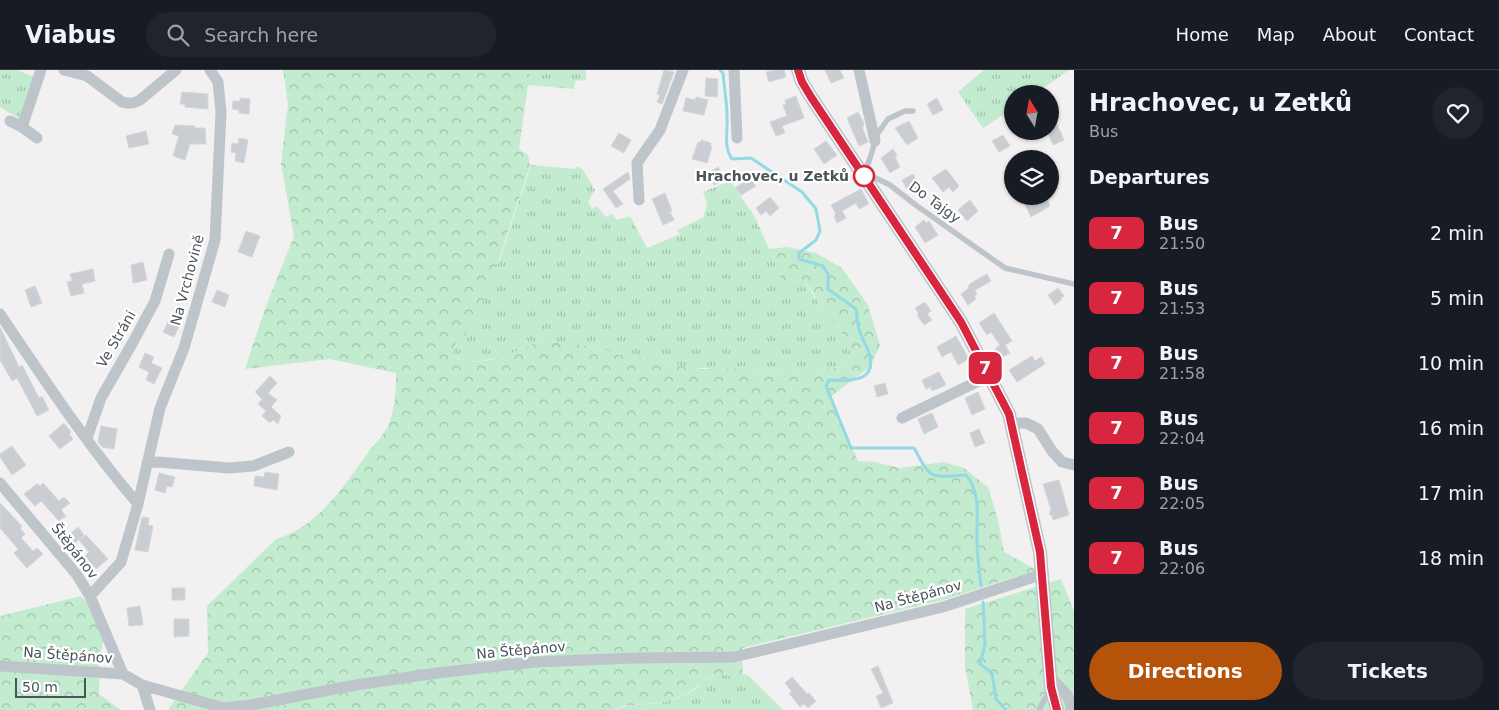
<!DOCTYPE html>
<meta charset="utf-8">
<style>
body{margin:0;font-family:"DejaVu Sans",sans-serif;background:#20242c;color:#f1f3f6;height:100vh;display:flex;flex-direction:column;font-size:19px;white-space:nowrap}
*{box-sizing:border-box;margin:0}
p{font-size:16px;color:#9ea1a6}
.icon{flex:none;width:28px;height:28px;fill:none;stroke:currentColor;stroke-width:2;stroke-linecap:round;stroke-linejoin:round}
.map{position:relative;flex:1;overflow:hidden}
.drawer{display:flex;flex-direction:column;background:#171b24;width:425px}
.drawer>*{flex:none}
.badge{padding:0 10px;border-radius:8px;font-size:18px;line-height:32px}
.needle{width:32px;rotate:349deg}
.tools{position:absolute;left:1004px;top:15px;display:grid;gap:10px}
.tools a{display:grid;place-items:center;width:55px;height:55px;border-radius:50%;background:#171b24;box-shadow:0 1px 4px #0004;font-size:25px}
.scale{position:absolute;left:15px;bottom:12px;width:71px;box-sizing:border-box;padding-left:5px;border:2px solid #49545b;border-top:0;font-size:14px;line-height:18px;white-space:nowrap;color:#49545b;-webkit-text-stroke:4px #fff;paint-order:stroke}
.map>.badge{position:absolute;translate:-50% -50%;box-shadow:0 0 0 2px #fff}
h2{padding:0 15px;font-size:19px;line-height:45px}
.round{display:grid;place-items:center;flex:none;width:52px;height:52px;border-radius:26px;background:#20242c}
.summary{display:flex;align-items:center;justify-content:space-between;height:85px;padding:0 15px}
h1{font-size:24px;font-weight:700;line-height:38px}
.button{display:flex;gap:10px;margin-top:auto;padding:10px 15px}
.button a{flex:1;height:58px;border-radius:30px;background:#b45309;color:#fff;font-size:20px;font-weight:700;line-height:58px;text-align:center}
.button a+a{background:#20242c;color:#f1f3f6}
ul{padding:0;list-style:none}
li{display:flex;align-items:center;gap:15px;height:65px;padding:0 15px}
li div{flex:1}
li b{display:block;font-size:19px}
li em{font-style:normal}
li .badge{min-width:55px;font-weight:700;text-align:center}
header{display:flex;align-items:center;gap:30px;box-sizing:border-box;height:70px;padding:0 25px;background:#171b24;border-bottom:1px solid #363941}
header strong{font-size:24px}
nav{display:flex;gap:28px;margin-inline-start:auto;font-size:18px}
.search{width:350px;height:45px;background:#20242c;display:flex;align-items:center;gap:12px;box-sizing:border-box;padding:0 18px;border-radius:28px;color:#9ea1a6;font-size:19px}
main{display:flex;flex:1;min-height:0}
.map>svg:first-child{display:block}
</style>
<header>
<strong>Viabus</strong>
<div class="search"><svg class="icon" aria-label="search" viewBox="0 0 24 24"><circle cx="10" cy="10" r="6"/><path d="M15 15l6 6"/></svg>Search here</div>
<nav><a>Home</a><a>Map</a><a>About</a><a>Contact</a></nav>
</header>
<main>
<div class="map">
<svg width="1074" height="640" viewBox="0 0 1074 640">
<defs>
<pattern id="grass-tufts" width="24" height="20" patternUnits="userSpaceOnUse" patternTransform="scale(1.25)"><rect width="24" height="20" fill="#c3ebcf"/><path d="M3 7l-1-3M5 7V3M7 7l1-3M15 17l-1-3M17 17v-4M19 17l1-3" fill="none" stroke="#a0c1ab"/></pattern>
<pattern id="forest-crowns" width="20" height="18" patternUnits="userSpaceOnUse" patternTransform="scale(1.25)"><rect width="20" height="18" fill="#c3ebcf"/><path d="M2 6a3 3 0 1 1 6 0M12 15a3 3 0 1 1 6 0" fill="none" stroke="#a0c1ab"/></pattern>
</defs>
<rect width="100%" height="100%" fill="#f2f0f0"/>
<path fill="url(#grass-tufts)" d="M0,0H17L34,7L20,49L0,37Z
M530,0H586V10L575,11L574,19L527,15Z
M984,0H1069L1035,24H1012V39L983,58L958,22Z
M531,95L575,99L577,96L583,100L595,120L588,132L592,139L597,136L606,147L612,144L617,150L630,146L647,178L680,164L677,160L704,147L707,133L703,122L730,111L755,147L786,218L801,208L804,210C810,220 816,230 824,240C835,255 862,278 844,297L792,302L747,303L705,298L693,299L664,291L624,286L594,277L551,271L534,274L503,287L481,291L463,292L453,284V279L459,272L500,189Z
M720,604L733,606L743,604L749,606L783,640H614C632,632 650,636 668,631C674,629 681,627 687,624C699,618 706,606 720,604Z"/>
<path fill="url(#forest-crowns)" d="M283,0H530L519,79L528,85L530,96L488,222L464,268L456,274L452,282L459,290L472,292L492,290L534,274L551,271L594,277L624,286L664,291L693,299H739L748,303L792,302L844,297C862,279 835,255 824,240C816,230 811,216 801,208L786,219L769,179L787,177L816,183L842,198L868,235L880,276L870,297L830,327L858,391L875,392L900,398L944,392L964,398L988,417L998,450L1004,482L1037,500L943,530L742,578L743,604L733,606L720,604L713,605L686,624L665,632L623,636L614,640H168L208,583L207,536L276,469C318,457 343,417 367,384C374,375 383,366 388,356C395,341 396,320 396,303L329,289L245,299L266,236L294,166L281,94L288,34Z
M1061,509L1074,541V640H973L965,597V539Z
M81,526L107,556L100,586L99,624L121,640H0V546Z"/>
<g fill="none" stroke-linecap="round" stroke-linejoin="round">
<path stroke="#94dae4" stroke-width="3" d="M720,0L723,3C724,17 727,32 727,47C728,61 723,76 732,89L751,88L802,122L816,139L820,161L816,170L799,183V189L823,196L828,204V219L856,239C857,245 857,252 859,259C861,268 867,275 869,284C878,313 847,311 829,310L826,316L851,378H914C932,411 929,407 966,405C982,424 976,449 977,473C977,487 980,502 981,516
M983,532L985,575L980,594L992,603L996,629L1006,640"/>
</g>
<path fill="#cacdd2" stroke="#d4d7da" d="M664,0L674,2L662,34L657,32L660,25L657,24Z
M774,0H784L786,7L769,12L766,2Z
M825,0H840L844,8L831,13Z
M706,8L718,9L717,27L705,26Z
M182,22L208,24V39L185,37V34H180Z
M796,26L804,48L782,56L785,63L776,66L770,52L787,46L783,35L786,34L785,30Z
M696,27L708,30L704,45L683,41L686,28L695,30Z
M240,28L250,29L249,44L239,43V40L232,39L233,31H240Z
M937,28L943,40L933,45L927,34Z
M1050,39L1064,70L1053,75L1047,61H1050Z
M858,42L863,51L864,56L862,57L868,72L859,76L847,48Z
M909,51L918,68L907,75L895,58Z
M175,55L195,56V58H205L206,74H190L185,90L173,86L179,66L172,64Z
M146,61L149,74L129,78L126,66Z
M619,63L631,70L624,83L611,76Z
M1003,65L1010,76L999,82L992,71Z
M239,68L248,70L244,93L235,91L236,83L231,82L232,73L238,74Z
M701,70L711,73L710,76L712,77L707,93L692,89L698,72L700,73Z
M826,71L837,85L824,94L814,79Z
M893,79L897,86L895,87L900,97L890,103L881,88Z
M718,97L725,110L714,115L708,103Z
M946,99L959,116L953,122L949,117L943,122L932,108Z
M628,102L630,109L613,121L623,134L616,138L603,119Z
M913,104L922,120L914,125L911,120L908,121L902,110Z
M750,108L756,116L741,125L735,118Z
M861,119L869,134L859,139L856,133L842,141L846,148L837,153L834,146L836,144L831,135Z
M665,123L672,141L670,142L674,150L663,155L652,129Z
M1029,126H1046L1050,136L1031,147L1023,130Z
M770,127L779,138L770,146L766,141L761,145L756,138Z
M970,130L978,141L967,151L958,140Z
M924,150L926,153L929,151L938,165L925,173L915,157Z
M246,161L260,166L252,187L238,182Z
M143,192L147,210L133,213L131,195Z
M93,199L95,211L82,214L84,223L71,226L67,212L72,211L70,204Z
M987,204L991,211L975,220L977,224L974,226L976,229L968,235L961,224L969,218L968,216L971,213Z
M35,216L42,233L31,237L25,220Z
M1058,218L1064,226L1061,228L1062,229L1055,235L1048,225Z
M217,220L229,225L225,237L212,232Z
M925,232L931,241L927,244L932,250L924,255L917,245L919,244L915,238Z
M994,243L1012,271L1005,275L1010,283L1001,288L995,279L1000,275L991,262L987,265L979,253Z
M170,248L180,254L174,267L163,262Z
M0,257L19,297L22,295L39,328L42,326L49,340L37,346L17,308L12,311L0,290Z
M956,266L969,289L958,295L951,282L942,287L937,277Z
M145,283L154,287L151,293L162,298L154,314L146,310L149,302L139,297Z
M1032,286L1035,291L1041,287L1045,294L1017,312L1009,300Z
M939,302L946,315L932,321L930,317L926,319L922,310Z
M270,306L277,313L268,323L277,330L271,337L281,346L278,354L273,350L270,353L262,346L266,341L258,334L262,329L255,322Z
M885,313L888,324L877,327L874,316Z
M978,322L985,339L972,345L965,328Z
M932,343L938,357L924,364L918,349Z
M64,353L71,362L69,364L73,369L60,379L49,366Z
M101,356L117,359L114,379L102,377L98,372Z
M979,359L985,373L975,377L970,363Z
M12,376L26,395L12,405L0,387V384Z
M265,402L279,404L277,420L254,416L255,406L264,407Z
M159,403L175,407L172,417L167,416L165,423L155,420Z
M1059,410L1069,445L1053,450L1052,446L1049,444L1051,440L1043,414Z
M43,413L59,431L64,427L70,433L61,440L66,446L59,451L41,431L35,436L24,424L37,414L40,416Z
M0,433L22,456L20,458L25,464L21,468L33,481L37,478L43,484L27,498L14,483L18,479L0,458Z
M142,447L149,448L148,455L153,456L148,482L135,480Z
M78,457L84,465L73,475L66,467Z
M86,465L108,489L96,499L85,486L89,482L79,470Z
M172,518H185V530H172Z
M140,536L143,555L129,556L127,538Z
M174,549H189V566L174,567Z
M878,596L893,633L881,638L876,626L883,623L871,599Z
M792,607L807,624L809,623L816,631L808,638L804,634L800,637L789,623L792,622L785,613Z"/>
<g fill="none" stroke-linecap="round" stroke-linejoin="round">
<path stroke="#bdc5cb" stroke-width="5.5" d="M913,41H905L888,49L878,63L868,94L861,101L890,115L917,136L1005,198L1074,214
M1039,640L1049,621"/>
<path stroke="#bdc5cb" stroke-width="11" d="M64,0L87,6L122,32C129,34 134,34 140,30L176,0
M734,0L737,68
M859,0L875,71
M10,51L22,57L37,68
M22,57L41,0
M639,130L637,93L660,60L683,0
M0,244C44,309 87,375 138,434
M902,348L989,306
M1011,353H1026L1038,359L1052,381L1062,392L1074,395
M87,368L101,328L133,272L155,231L169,184
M147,393L158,392L229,398L253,396L289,382
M0,413L77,505L90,526L123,604
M90,526L121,492L138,434L160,338L184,278L215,170L221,42L218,12L210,0
M0,596L123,604L142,615L224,638L251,635L356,615L437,603L535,592L634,588L734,587L943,537L1043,504
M1050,607C1060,618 1072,625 1071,640
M142,615L150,640"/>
<path stroke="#bdc5cb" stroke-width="14" d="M798,0L802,12L811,27L961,252L1009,344L1040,482L1051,617L1057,640"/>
</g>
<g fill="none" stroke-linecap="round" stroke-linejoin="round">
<g stroke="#fff" stroke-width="11">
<path id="line" d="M798,0L802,12L811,27L961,252L1009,344L1040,482L1051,617L1057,640"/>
</g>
<use href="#line" stroke="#d7263d" stroke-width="8"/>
</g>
<circle fill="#fff" stroke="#d7263d" stroke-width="2.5" cx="864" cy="106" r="10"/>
<g text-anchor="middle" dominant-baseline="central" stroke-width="4.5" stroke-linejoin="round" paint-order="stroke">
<g font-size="14" font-weight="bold" fill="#49545b" stroke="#fff" text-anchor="end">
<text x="849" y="106">Hrachovec, u Zetků</text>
</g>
<g font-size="14" fill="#49545b" stroke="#fff">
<text transform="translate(935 132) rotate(36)">Do Tajgy</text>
<text transform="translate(187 210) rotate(-75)">Na Vrchovině</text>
<text transform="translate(116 269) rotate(-60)">Ve Stráni</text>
<text transform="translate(75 481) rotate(52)">Štěpánov</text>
<text transform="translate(918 526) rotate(-15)">Na Štěpánov</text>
<text transform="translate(521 580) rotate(-5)">Na Štěpánov</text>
<text transform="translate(68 585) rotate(4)">Na Štěpánov</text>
</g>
</g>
</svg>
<div class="tools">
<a><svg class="needle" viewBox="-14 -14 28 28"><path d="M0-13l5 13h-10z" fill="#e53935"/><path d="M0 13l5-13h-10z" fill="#9ea1a6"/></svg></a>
<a><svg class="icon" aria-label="layers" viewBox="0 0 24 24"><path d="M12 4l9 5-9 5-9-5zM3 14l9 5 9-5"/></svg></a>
</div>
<div class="scale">50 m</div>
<b class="badge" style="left:985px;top:298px;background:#d7263d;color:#fff">7</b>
</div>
<section class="drawer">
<div class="summary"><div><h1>Hrachovec, u Zetků</h1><p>Bus</p></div><a class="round"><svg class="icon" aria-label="heart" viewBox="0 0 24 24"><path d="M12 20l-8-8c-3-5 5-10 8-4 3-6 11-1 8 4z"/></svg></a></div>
<h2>Departures</h2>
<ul>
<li><span class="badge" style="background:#d7263d;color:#fff">7</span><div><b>Bus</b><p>21:50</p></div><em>2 min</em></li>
<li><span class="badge" style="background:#d7263d;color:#fff">7</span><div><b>Bus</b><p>21:53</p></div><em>5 min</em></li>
<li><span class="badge" style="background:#d7263d;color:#fff">7</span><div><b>Bus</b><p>21:58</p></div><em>10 min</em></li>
<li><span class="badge" style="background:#d7263d;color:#fff">7</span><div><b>Bus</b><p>22:04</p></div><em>16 min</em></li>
<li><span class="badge" style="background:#d7263d;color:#fff">7</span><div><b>Bus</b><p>22:05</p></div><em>17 min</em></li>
<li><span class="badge" style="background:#d7263d;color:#fff">7</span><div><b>Bus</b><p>22:06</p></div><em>18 min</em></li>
</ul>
<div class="button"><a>Directions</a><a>Tickets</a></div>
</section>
</main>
